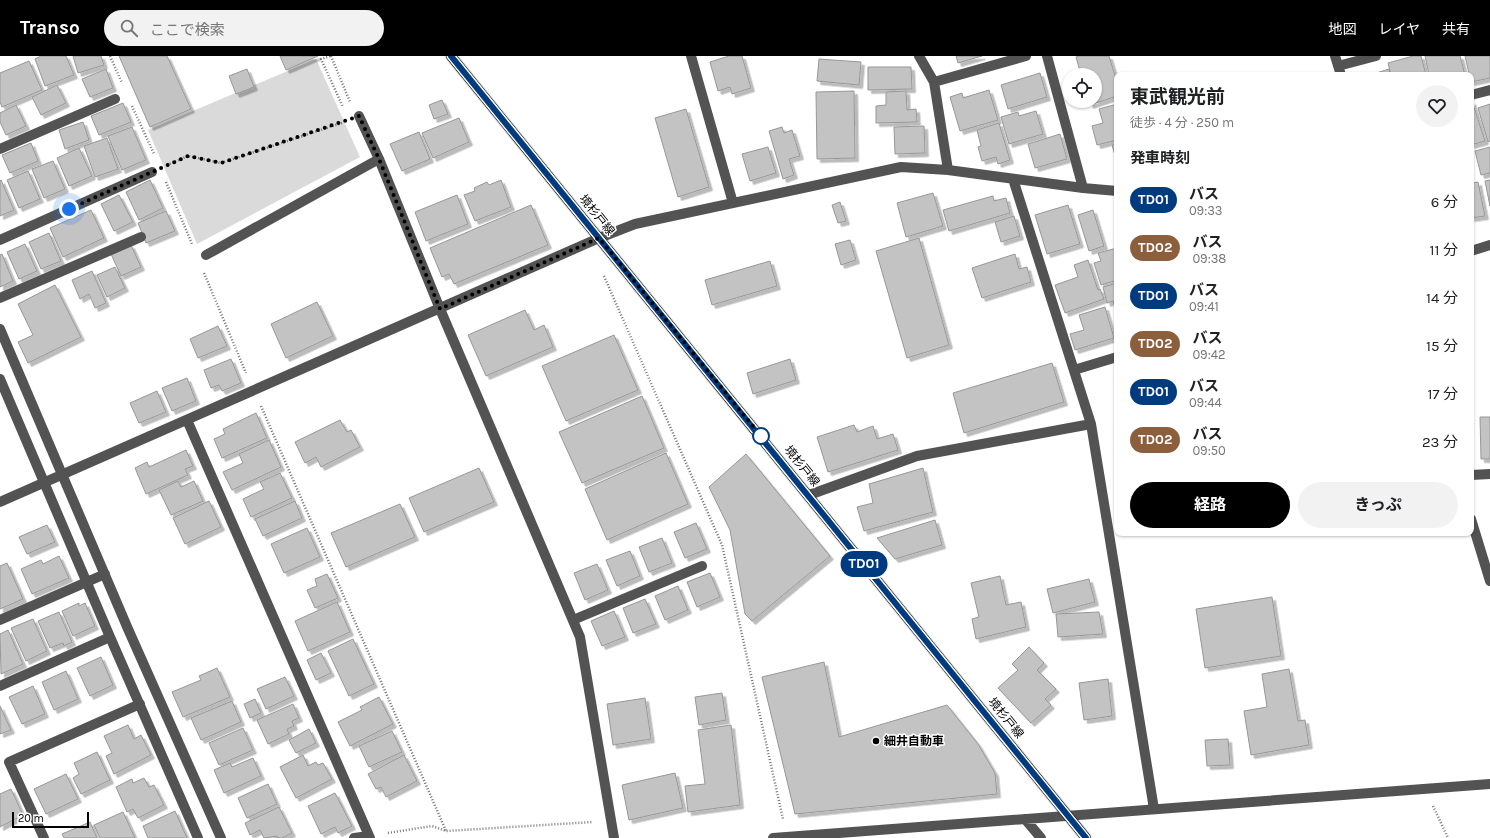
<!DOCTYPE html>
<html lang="ja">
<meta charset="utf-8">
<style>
body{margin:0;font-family:Karla,"Noto Sans JP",sans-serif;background:#f2f2f2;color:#202124;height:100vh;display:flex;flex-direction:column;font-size:15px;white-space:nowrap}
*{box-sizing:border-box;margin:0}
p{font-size:13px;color:#757577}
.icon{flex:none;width:22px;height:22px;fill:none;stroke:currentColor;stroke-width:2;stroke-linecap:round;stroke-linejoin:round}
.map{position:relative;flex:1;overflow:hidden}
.details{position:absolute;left:1114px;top:16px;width:360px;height:464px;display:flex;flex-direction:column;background:#fff;border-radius:8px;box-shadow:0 1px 3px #0004}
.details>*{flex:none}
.badge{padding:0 8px;border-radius:13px;font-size:14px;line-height:26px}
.controls{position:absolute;left:1062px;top:12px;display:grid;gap:8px}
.controls a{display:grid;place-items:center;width:40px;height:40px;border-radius:50%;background:#fff;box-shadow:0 1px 3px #0004;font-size:20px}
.scale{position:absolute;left:12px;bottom:10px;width:77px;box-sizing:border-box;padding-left:4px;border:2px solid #000;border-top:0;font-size:11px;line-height:14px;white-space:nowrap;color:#000;-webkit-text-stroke:3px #fff;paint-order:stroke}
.you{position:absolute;width:20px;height:20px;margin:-10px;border:3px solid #fff;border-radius:50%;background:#1a73e8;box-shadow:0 0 0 6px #1a73e833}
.map>.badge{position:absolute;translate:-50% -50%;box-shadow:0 0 0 2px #fff}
h2{padding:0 16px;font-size:15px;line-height:36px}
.round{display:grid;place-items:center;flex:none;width:42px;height:42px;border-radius:21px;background:#f2f2f2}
.head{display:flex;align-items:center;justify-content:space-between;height:68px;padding:0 16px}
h1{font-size:19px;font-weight:700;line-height:30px}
.primary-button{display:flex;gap:8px;margin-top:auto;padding:8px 16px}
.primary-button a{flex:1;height:46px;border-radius:24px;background:#000;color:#fff;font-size:16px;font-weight:700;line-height:46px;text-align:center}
.primary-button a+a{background:#f2f2f2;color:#202124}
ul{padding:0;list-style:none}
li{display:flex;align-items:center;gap:12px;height:48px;padding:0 16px}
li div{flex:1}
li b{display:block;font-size:15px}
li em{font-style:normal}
li .badge{min-width:44px;font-weight:700;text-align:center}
header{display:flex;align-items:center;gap:24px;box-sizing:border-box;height:56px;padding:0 20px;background:#000;color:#fff}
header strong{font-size:19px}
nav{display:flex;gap:22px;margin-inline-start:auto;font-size:14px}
.search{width:280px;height:36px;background:#f2f2f2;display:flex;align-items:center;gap:10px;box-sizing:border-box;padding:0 14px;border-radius:22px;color:#757577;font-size:15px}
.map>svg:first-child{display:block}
</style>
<header>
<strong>Transo</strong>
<div class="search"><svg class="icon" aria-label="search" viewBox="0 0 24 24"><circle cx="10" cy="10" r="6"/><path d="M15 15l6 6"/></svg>ここで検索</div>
<nav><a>地図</a><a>レイヤ</a><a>共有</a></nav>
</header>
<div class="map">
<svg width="1490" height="782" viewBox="0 0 1490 782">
<defs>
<filter id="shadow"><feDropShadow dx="3.5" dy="3.5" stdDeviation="0" flood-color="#0004"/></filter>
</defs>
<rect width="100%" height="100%" fill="#fff"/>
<path fill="#dadada" d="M316,3L360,101L197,188L148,74Z"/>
<path fill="#c3c3c3" stroke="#979797" filter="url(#shadow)" d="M41,0H66L74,19L45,30L35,3Z
M73,0H101L104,9L78,17Z
M119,0H167L191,53L150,71Z
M280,0H318L286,14Z
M729,0H742L751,32L732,38L730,31L718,35L710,6Z
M956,0H982L958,7Z
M1079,0H1109L1117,26V40L1090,49L1089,45H1095V19H1081L1076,1Z
M1413,0H1421L1426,19H1391L1388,7Z
M1425,0H1460L1465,19H1429Z
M1465,0H1490V22L1471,26Z
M819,3L861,6L859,29L817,25Z
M29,5L42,34L2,51L0,46V17Z
M868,11H911L912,33L868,34Z
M106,13L113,32L90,41L82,23Z
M247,13L254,31L236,38L229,20Z
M1389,13L1390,19H1370Z
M1040,17L1047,41L1008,53L1001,29Z
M57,29L66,47L41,59L32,41Z
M989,34L998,64L960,75L950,41L962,37L963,42Z
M854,35L855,102L817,103L816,36Z
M906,35L907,54L916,53L917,66L876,67V50L886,49V36Z
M442,44L448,58L434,63L429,49Z
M1472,45L1485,85L1471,89V46Z
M123,47L131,66L99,79L91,60Z
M1117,48V84L1097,89L1092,70L1103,67L1099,53Z
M1490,48V85L1488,86L1478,52Z
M16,49L26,70L6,79L0,66V57Z
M686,53L709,131L678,141L655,62Z
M1036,55L1043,78L1009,88L1001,61L1018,56L1019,60Z
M459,62L469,86L433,102L422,77Z
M83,66L89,84L65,93L59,74Z
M999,67L1010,104L998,108L996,101L982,105L978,91L981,90L977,74Z
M924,70L925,97L895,98L894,71Z
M132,71L146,104L122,114L108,80Z
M782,71L784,77L792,74L800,100L789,103L794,119L783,123L769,75Z
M419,76L430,103L402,115L390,88Z
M1060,78L1067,103L1035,112L1028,88Z
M107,82L118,113L95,121L84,90Z
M31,87L38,105L10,117L2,99Z
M1117,88V106L1112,89Z
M768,91L776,117L750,125L742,98Z
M1490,91V117L1481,119L1475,95Z
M79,92L92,120L69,130L57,102Z
M53,105L65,133L44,142L32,113Z
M28,115L40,143L19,152L7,124Z
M1,124L14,154L0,160V125Z
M150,124L163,152L139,164L126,136Z
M501,124L511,151L475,165L464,139L475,135L474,132L487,126L489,129Z
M1490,124V150L1485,125Z
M1478,126L1485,160L1471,162V127Z
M933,137L943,170L906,181L897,147Z
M119,139L133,166L114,175L101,148Z
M457,139L468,168L426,185L415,156Z
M993,140L994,145L1006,142L1010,157L949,175L943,154Z
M840,146L846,165L838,167L832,149Z
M531,149L548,189L454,228L449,218L442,221L430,192Z
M1068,149L1080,188L1047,198L1035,159Z
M91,154L104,182L63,201L50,172Z
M1093,154L1104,190L1089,195L1078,159Z
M166,155L175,175L146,187L138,167Z
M1014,160L1020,180L1001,186L995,166Z
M49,177L61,205L41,213L29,186Z
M919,182L949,289L907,302L876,195Z
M850,184L856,204L841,209L835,188Z
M25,188L37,215L19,223L7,196Z
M131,189L141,211L121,220L111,198Z
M1117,192V224L1101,229L1094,207L1101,205L1098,197Z
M2,198L13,225L0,231V199Z
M1015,198L1019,213L1027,211L1031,226L982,242L972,212Z
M1088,204L1098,234L1100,233L1104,243L1065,257L1055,229L1078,221L1074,209Z
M770,205L777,230L712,249L705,224Z
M115,211L125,232L107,241L97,219Z
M92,215L106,247L95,252L89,238L80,243L72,224Z
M1117,227V258L1113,245L1107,247L1103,231Z
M55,229L81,281L28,307L18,286L33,279L18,248Z
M317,246L333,280L286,302L271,268Z
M1105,251L1114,282L1075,294L1070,278L1084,274L1079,259Z
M525,254L534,274L544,269L553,291L486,320L468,279Z
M218,270L227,290L198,302L190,283Z
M614,279L638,334L566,365L542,310Z
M231,303L241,327L222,335L219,329L211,332L204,314Z
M790,303L796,324L753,338L747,317Z
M1052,307L1064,346L964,377L953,337Z
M187,322L196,345L172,355L162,332Z
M157,335L166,356L139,367L130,347Z
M642,340L664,392L582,427L559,376Z
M256,357L267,382L222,402L214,383L225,378L223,373Z
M1480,361H1490V403H1481Z
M340,364L347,376L351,374L360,391L321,411L316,401L305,407L295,386Z
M854,369L857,376L873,370L877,383L893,378L898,394L828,416L817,381Z
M269,384L281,411L232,434L223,416L243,407L239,398Z
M186,394L193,410L185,413L188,419L146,438L135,412L147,406L149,411Z
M666,397L688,448L607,484L585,433Z
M746,398L830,500L752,565L745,558L730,474L709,431Z
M479,412L494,446L424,476L409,442Z
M923,412L933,456L864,475L857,451L873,447L869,428Z
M280,417L292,442L251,461L243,443L264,433L260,426Z
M178,425L181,431L194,425L203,445L171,459L159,434Z
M209,445L221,471L185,488L173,462Z
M295,445L302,462L263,480L255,463Z
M400,448L415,481L346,511L331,477Z
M935,464L942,489L895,503L877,482Z
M696,467L707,493L685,502L674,476Z
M47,469L55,486L27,498L19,481Z
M307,472L320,501L284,517L271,488Z
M662,482L672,507L649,516L639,491Z
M630,495L640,520L617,530L606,504Z
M59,500L69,522L32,538L21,513L41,504L43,508Z
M7,507L23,543L0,553V510Z
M597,508L608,534L585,544L574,517Z
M710,517L720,541L697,551L687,526Z
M327,518L338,542L315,552L307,534L317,530L315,523Z
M1000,520L1006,549L1021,546L1026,571L976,583L972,563L979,561L971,527Z
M1089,523L1095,546L1053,557L1047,533Z
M678,530L688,554L665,564L655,540Z
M1272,541L1281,600L1205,612L1196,553Z
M645,543L656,568L633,577L623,552Z
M337,546L350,576L308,595L295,565Z
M79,547V550L85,547L95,570L73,580L62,555Z
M614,555L625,581L602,590L591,565Z
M59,556L72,586L64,590L63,587L50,592L38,565Z
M1099,556L1103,578L1058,581L1056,558Z
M33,563L47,595L26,605L11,572Z
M8,574L23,608L1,618L0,578Z
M353,583L374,628L349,640L328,595Z
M1029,591L1044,607L1037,614L1056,633L1045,643L1051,649L1031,667L998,632L1018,614L1012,608Z
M321,597L331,617L316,624L307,604Z
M101,601L113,629L90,640L77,612Z
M824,606L839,681L947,649L978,688L995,717L997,738L795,758L762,621Z
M217,612L230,641L183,661L172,636L201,624L199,620Z
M1289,613L1298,665L1305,664L1309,689L1251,699L1244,655L1267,651L1262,618Z
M66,615L78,643L54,654L42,626Z
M285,621L294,640L266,653L257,633Z
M1108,623L1112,660L1084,664L1079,627Z
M33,630L45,658L22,668L9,641Z
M722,637L726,664L699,669L695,641Z
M379,641L393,668L350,690L338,666L362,654L360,651Z
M645,642L651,683L613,689L607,648Z
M255,643L261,657L250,662L244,648Z
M232,645L241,666L201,684L191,662Z
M293,648L299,662L292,665L294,670L287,673L289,678L268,688L257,664Z
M0,650L11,674L0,678Z
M128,669L134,683L141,679L151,699L114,718L106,700L112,697L104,680Z
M731,669L740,749L688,756L685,730L705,728L698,674Z
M243,672L253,694L219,709L209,687Z
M309,673L316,687L296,697L289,684Z
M392,675L402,696L369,711L359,690Z
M1228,683L1230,709L1207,710L1205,684Z
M97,696L110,724L81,738L73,722L79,718L74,707Z
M303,699L308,710L316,706L318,709L323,707L332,723L296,742L280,711Z
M404,699L417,725L386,741L381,731L376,733L368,718Z
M253,702L261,720L224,737L214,714L230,707L232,711Z
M675,717L683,752L629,764L622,729Z
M66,718L78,743L46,758L34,733Z
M144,722L149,731L154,729L164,749L138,762L133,753L127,756L116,731L132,723L133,727Z
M268,728L277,748L247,762L238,742Z
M11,733L23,759L0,771V738Z
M335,737L352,770L338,777L335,771L321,778L308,750Z
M279,751L292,777L282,782H278L277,780L264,782L260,774L250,779L245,767Z
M175,755L187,782H148L143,770Z
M123,756L135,782H100L94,769Z
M90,766L97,782H64L62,778Z"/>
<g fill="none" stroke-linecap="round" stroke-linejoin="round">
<g stroke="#dbdbdb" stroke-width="12">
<path id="major" d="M451,0L1086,782"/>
</g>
<path stroke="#757575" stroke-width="2.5" stroke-dasharray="1 2" stroke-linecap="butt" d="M110,0L122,27
M330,0L321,3L343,51
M331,0L350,46
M132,50L154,98
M167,109L188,100L221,107L342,67
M166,126L192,188
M204,217L246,317
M604,220L722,489L783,763
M261,350L446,775
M1433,750L1448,782
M388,777L432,770L446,775L593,766"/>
<path stroke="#535353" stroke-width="10" d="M691,0L733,147
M1047,0L1083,132
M1335,0L1341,19
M1338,10L1376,0
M934,26L1026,0
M1471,39L1490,34
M359,60L379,103
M0,93L115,43
M948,114L1083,132L1117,135
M1013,123L1091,368L1154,753
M0,184L152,116
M1471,195L1490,189
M206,199L379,103L440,253L580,581L614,782
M0,242L141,181
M0,273L128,573L221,782
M1074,314L1117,301
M0,323L110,581L198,782
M187,364L370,782
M1471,419L1490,418
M809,439L917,400L1091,368
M0,446L599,182L635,168L901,111L948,114L934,26L919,0
M1471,463L1490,525
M0,564L105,518
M573,564L702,510
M0,630L110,581
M1025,763L1041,782
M44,782L9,706L140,648
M354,782L369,780
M773,782L1490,728"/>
<use href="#major" stroke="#000" stroke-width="10"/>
</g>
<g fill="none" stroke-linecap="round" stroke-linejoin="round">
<g stroke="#fff" stroke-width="9">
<path id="line" d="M451,0L1086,782"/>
</g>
<use href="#line" stroke="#003b80" stroke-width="6"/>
<path stroke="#000" stroke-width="4" stroke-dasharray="0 7.2" d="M69,153L188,100L221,107L359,60L379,103L440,253L599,182L761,380"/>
</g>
<circle fill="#fff" stroke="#003b80" stroke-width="2" cx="761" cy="380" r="8"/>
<circle fill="#000" stroke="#fff" stroke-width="1.5" cx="876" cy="685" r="4"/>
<g text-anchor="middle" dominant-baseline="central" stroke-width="3" stroke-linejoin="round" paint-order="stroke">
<g font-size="12" fill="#000" stroke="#fff">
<text transform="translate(597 159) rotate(51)">境杉戸線</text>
<text transform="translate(802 410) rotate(51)">境杉戸線</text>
<text transform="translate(1006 662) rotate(51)">境杉戸線</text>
</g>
<g font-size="12" font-weight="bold" fill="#000" stroke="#fff" text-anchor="start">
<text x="884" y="685">細井自動車</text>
</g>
</g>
</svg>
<div class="controls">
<a><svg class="icon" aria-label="locate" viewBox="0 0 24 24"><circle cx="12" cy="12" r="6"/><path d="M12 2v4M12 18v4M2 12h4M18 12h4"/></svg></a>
</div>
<div class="scale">20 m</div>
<div class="you" style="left:69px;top:153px"></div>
<b class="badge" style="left:864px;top:508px;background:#003b80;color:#fff">TD01</b>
<section class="details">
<div class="head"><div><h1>東武観光前</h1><p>徒歩 · 4 分 · 250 m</p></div><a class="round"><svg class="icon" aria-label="heart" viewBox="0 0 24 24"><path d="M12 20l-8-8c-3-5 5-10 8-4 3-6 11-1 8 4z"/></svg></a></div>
<h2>発車時刻</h2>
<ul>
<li><span class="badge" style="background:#003b80;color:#fff">TD01</span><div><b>バス</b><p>09:33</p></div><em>6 分</em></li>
<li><span class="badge" style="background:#8b5e3c;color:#fff">TD02</span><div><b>バス</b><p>09:38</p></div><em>11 分</em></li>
<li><span class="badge" style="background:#003b80;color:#fff">TD01</span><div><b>バス</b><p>09:41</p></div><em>14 分</em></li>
<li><span class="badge" style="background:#8b5e3c;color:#fff">TD02</span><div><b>バス</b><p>09:42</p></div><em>15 分</em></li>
<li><span class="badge" style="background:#003b80;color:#fff">TD01</span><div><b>バス</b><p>09:44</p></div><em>17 分</em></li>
<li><span class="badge" style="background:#8b5e3c;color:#fff">TD02</span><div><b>バス</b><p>09:50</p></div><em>23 分</em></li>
</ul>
<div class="primary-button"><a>経路</a><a>きっぷ</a></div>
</section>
</div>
